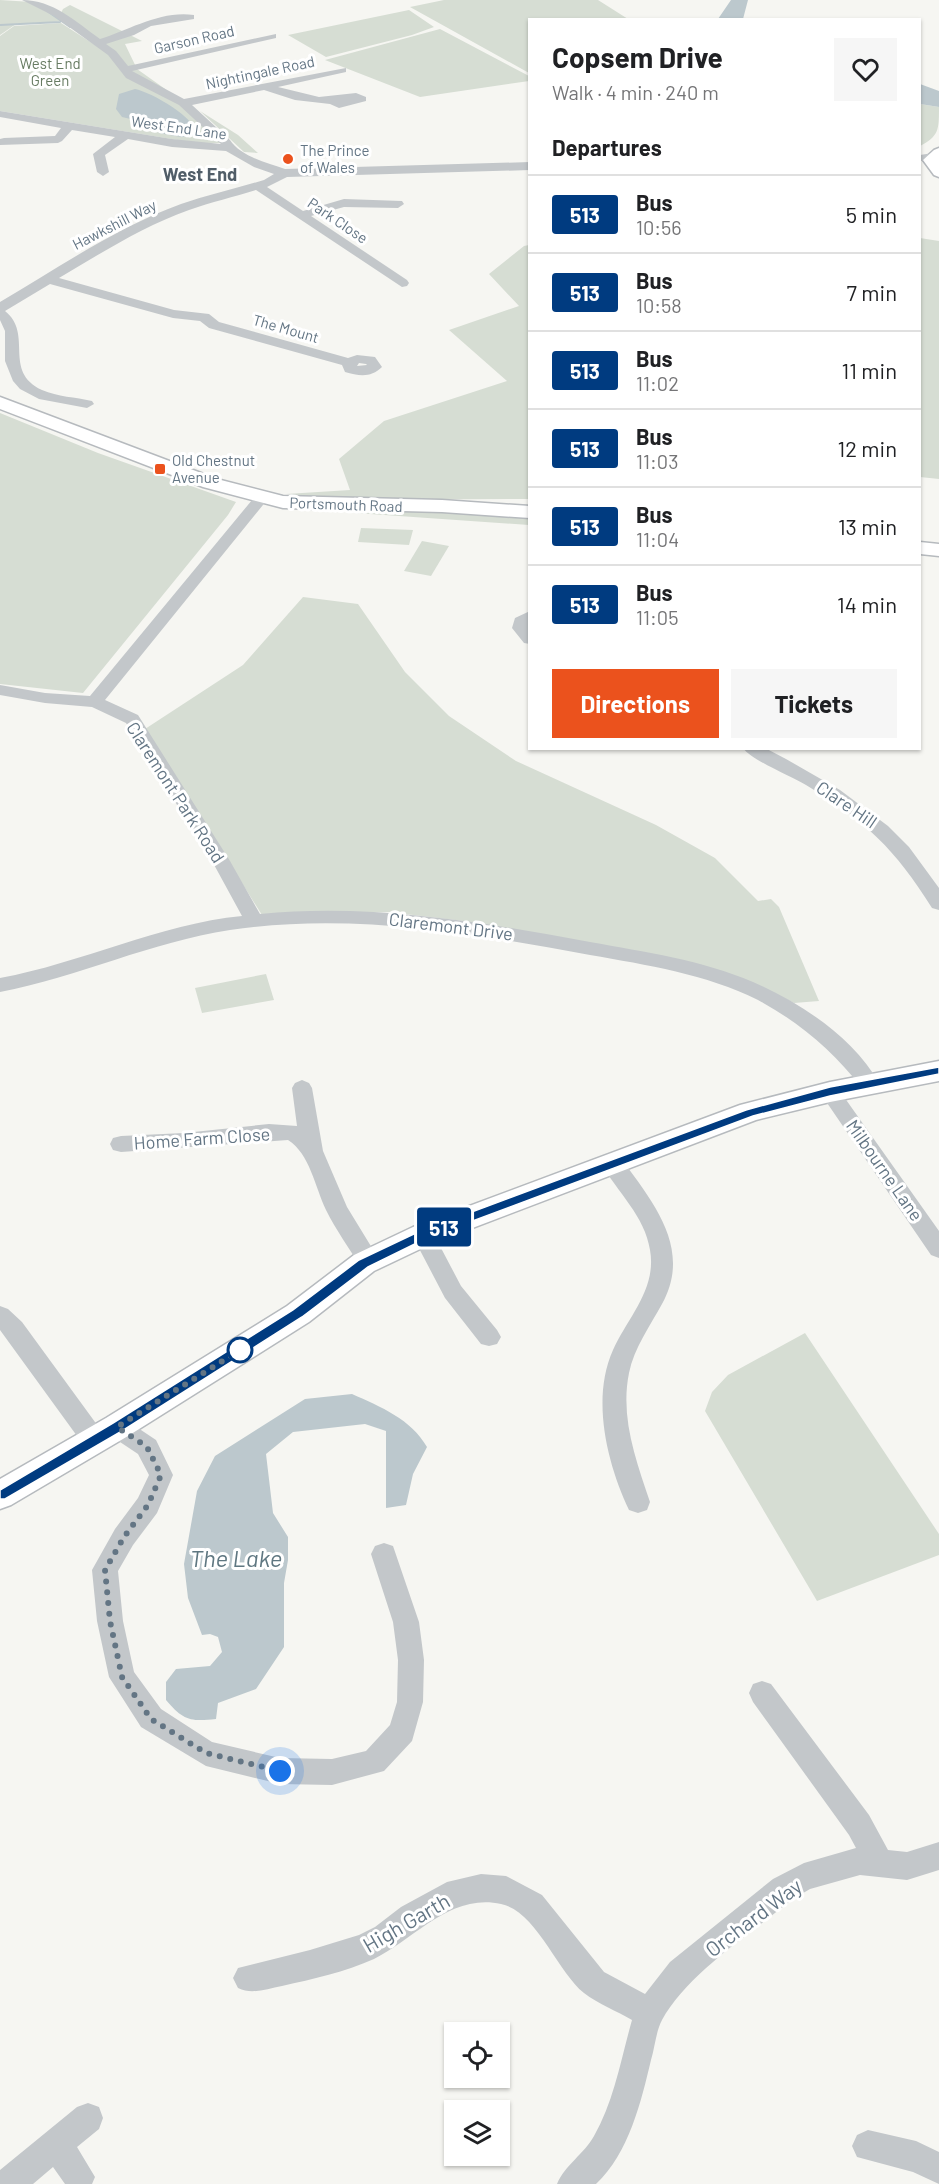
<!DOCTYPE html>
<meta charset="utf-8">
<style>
body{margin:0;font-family:Barlow,sans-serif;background:#f6f6f6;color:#202124;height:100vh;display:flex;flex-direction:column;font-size:22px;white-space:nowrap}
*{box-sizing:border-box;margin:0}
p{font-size:20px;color:#757577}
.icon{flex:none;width:33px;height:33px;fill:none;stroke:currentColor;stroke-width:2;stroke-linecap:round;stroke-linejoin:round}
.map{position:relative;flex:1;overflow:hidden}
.panel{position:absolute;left:528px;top:18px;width:393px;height:732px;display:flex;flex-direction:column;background:#fff;border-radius:0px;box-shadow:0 2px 4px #0004}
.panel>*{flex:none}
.badge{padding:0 12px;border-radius:4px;font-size:21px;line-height:39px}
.tools{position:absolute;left:444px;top:2022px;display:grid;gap:12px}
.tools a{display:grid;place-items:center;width:66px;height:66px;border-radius:0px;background:#fff;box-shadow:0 2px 4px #0004;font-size:30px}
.you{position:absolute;width:30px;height:30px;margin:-15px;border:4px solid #fff;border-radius:50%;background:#1a73e8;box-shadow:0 0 0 9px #1a73e833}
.map>.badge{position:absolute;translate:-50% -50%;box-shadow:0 0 0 3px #fff}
h2{padding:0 24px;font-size:22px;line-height:54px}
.round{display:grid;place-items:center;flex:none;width:63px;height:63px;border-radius:0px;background:#f6f6f6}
.overview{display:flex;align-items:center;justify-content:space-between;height:102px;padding:0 24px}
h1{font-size:28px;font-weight:700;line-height:45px}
.button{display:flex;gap:12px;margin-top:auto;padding:12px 24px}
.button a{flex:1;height:69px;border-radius:0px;background:#eb521d;color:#fff;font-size:24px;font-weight:700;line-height:69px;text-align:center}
.button a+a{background:#f6f6f6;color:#202124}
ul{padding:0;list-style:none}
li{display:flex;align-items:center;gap:18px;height:78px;padding:0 24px;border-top:2px solid #e0e0e0}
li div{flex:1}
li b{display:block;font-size:22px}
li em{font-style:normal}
li .badge{min-width:66px;font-weight:700;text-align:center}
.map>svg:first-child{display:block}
</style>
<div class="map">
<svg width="939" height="2184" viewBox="0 0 939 2184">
<rect width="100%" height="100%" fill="#f6f6f2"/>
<path fill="#d6ddd3" d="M0,0L32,2L67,21L16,24L0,35Z
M444,0H598L628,19L530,20L529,73L410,7Z
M70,5L142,41L125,44L137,69L168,91L133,75L61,13L63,9Z
M409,10L434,27L412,35L326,57L288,35Z
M61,23L112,56L121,71L181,103L221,143H196L0,111V36L14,26Z
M440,29L529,76V81L420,97L325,60Z
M920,104L939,107C939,130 939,136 920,146Z
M200,111L238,135L258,153L244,152Z
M920,238L939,241V479L920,477Z
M529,245V499L335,500L286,494L350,490L339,459L384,421L507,381L449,330L519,306L489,274L524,246Z
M0,413L98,453L236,502L228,515L83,693L0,684Z
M452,511L529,516V525L356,513Z
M361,528L413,530L409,545L358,542Z
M422,541L449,546L431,576L404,571Z
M303,597L358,604L405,672L449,716L516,761L656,825L715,858L758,901L771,899L779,907L819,1001L794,1003L768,990L464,921L388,912L262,915L145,729L243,665Z
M266,974L274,1000L202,1013L195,988Z
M805,1333L939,1534V1555L817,1601L705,1411L712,1392L728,1375Z"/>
<path fill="#bcc8cd" d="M731,0H748L743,19H718Z
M920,84L939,91V107L920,104Z
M135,89C151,92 197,118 197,135L181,137L159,133L152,124L122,117L116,109L119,94Z
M352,1394C381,1407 411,1419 427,1447L413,1474L406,1505L386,1508V1431L365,1424L293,1432L266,1454L273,1513L288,1537V1560L284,1583V1647L256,1689L218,1703L216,1719C190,1722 183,1720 166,1700V1682L176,1669L210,1666L222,1652L218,1637L210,1634L202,1635L188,1598L184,1564L197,1491L215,1456L305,1399Z"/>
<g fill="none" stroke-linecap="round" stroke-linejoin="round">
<path stroke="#bcc8cd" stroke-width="2" d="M47,11L70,27
M0,25L60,22"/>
<g stroke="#b6babe" stroke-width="3">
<path id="major" d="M939,148V177L934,175L923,160L934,150Z
M0,397L217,479L283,496L442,500L530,506V518L442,512L283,508L203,487L0,409Z
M920,542L939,544V556L920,554Z
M939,1061V1081L830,1102L756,1120L433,1243L374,1271L309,1322L128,1436L11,1505L0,1509V1479L106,1418L287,1306L354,1255L413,1227L740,1105L830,1082Z"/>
</g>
<path fill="#c3c7ca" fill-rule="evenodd" d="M22,0C53,0 75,21 100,39C129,30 161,10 194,15V19L151,26L134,35L106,44L116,51L128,66L276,34V38L132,71L184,99L346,68V72L278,87L319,97L356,93L366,97V101L339,108L330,104L295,100L264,90L192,105L230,140C240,156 267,163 285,169L530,162V170L287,177L267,187L303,211L344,199L402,201L404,204L398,208L344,207L311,216L407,280L409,283L407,286L402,287L256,190C234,197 211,202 189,210C144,226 101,253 59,278L174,310L209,314L219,322L348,358L357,355L375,357L382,367C371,378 359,376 345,372L342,365L209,328L200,321L173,318L50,284L5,311C34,334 2,371 42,390C58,397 75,397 92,401L94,404L87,408L39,399L20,389L13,381L5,361V331L0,320V302C58,268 117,227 181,204C208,195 237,188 264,180L274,174L254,167L226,151L172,147L128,139L105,155L109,172L103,176L97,172L93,154L115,137L72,130L62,141L58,143L0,145V139L4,138L55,136L61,128L0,117V111L172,139L221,144L179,105L126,78L108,55L54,16ZM359,363L366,364L367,365L357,366Z
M933,153L937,154V160L920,161V155Z
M262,492L267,494L270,497L267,500L105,700L138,715L230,861L260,914C371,903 482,922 590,942C645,952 702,960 753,982C801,1003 853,1037 879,1083L876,1088L869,1090L862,1088C833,1051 799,1022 758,1000C706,974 647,965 590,955C472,933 350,912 230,930C151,942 78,977 0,992V978C82,963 159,924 242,916L212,861L126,723L92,707L45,703L0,695V685L45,693L90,696L257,494Z
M530,611V644L524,643L512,628L515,618Z
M743,748H765L786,759L840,790L888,826L909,847L939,888V910L932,908C895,849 866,821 806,785C791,776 751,760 743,748Z
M302,1080L309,1083L312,1088L323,1151L347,1207L380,1261L377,1267L369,1270L361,1267C349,1248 336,1230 326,1210C315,1187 310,1154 288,1140L121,1152L113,1150L110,1144L113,1138L121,1136L184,1133L269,1124L297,1126L292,1088L295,1083Z
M830,1084L837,1087L939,1231V1258L931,1255L823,1097L820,1092L823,1087Z
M612,1155L620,1157C652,1201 693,1248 662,1304C650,1326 634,1348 629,1373C620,1418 636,1460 650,1502L647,1510L638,1513L629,1510C607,1463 591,1399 613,1350C628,1317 657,1289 650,1250C645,1216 617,1192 601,1163L604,1157Z
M423,1226L431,1229L461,1286L497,1330L501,1337L497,1344L489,1346L481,1344L445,1298L412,1235L415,1229Z
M0,1306L8,1309L22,1322L103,1433L106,1440L103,1447L94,1450L85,1447L0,1330Z
M117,1417L126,1420L156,1440L173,1475L157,1513L133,1545L118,1571L123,1621L134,1672L161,1709L212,1742L280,1758L332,1759L366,1751L390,1725L397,1702L398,1660L393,1622L371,1554L375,1546L384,1543L393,1546L419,1622L424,1660L423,1702L412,1741L384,1771L332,1785L280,1784L206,1766L141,1727L109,1677L97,1621L92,1570L115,1529L138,1498L149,1475L138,1454L108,1434L105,1427L108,1420Z
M762,1681L771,1684L869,1815L888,1850L907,1852L939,1842V1870L907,1880L860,1875L810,1889L793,1899C752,1932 687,1974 662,2020C656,2031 655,2047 651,2060C641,2102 629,2153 596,2184H557C565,2165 584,2154 594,2136C614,2101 621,2059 632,2020C617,2011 598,2004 584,1993C557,1971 536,1911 501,1904C450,1893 415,1939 374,1959C345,1972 313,1979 282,1986C266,1989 252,1995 238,1988L233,1978L238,1968L310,1950L359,1935L375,1927L401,1907L447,1882L481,1874L506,1876L542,1895L604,1972L645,1994L670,1962L773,1879L804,1863L856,1848L849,1835L753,1702L749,1693L753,1684Z
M88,2103L99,2107L103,2118L99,2129L77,2147L95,2177L92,2184H65L53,2167L33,2184H0V2170L77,2107Z
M868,2130L916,2141L939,2152V2184L913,2172L857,2157L852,2146L857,2135Z"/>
<use href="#major" fill="#fff" fill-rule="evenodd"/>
</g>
<path fill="#003b80" stroke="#fff" stroke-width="1.5" d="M939,1067V1074L830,1096L753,1116L427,1238L368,1267L302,1317L122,1431L5,1499H0V1490L113,1423L293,1310L359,1260L418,1232L746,1110L830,1087Z"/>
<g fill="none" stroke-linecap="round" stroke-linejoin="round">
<path stroke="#637584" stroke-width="6" stroke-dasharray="0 10.8" d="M240,1350L117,1427L147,1447L161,1475L148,1505L124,1537L105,1570L110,1621L122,1677L151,1719L206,1753L280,1771"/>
</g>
<g fill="#eb521d" stroke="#fff" stroke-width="2">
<circle cx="288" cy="159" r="6"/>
<rect x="154" y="463" width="12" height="12" rx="3"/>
</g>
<circle fill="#fff" stroke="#003b80" stroke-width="3" cx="240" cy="1350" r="12"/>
<g text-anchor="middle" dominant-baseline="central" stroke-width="6" stroke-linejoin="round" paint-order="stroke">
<g font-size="15" fill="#637584" stroke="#fff">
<text transform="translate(194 39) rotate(-13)">Garson Road</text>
<text transform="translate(260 72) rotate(-12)">Nightingale Road</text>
<text transform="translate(179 127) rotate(8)">West End Lane</text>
<text transform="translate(338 220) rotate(34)">Park Close</text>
<text transform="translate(114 224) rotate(-27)">Hawkshill Way</text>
<text transform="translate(286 328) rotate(16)">The Mount</text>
<text transform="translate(346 504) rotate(2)">Portsmouth Road</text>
</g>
<g font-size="15" fill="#677b62" stroke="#fff">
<text x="50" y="63">West End<tspan x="50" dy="17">Green</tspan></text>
</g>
<g font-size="15" fill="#637584" stroke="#fff" text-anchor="start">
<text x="300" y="150">The Prince<tspan x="300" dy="17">of Wales</tspan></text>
<text x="172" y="460">Old Chestnut<tspan x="172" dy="17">Avenue</tspan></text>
</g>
<g font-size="18" font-weight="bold" fill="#515e69" stroke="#fff">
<text x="200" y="174">West End</text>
</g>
<g font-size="18" fill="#637584" stroke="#fff">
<text transform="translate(176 792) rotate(57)">Claremont Park Road</text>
<text transform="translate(847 804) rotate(34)">Clare Hill</text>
<text transform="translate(451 926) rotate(7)">Claremont Drive</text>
<text transform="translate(202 1138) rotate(-4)">Home Farm Close</text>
<text transform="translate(885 1170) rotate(55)">Milbourne Lane</text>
</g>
<g font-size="21" fill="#637584" stroke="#fff">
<text transform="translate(753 1917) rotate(-37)">Orchard Way</text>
<text transform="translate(406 1922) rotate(-30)">High Garth</text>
</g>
<g font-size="24" font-style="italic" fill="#5f7781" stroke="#fff">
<text x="236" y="1557">The Lake</text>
</g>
</g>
</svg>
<div class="tools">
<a><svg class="icon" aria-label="locate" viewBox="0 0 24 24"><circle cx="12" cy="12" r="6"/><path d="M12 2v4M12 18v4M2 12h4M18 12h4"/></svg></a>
<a><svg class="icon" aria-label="layers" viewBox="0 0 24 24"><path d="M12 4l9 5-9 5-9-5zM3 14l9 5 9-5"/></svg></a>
</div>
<div class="you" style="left:280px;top:1771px"></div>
<b class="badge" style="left:444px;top:1227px;background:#003b80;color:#fff">513</b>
<section class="panel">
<div class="overview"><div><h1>Copsem Drive</h1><p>Walk · 4 min · 240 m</p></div><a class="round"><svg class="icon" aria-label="heart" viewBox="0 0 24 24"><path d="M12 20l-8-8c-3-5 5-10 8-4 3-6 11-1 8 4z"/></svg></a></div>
<h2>Departures</h2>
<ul>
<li><span class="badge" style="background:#003b80;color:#fff">513</span><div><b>Bus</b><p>10:56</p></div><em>5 min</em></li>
<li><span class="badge" style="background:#003b80;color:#fff">513</span><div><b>Bus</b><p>10:58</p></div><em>7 min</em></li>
<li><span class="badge" style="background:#003b80;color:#fff">513</span><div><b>Bus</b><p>11:02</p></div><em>11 min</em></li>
<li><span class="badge" style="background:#003b80;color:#fff">513</span><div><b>Bus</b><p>11:03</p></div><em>12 min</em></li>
<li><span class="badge" style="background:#003b80;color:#fff">513</span><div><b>Bus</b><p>11:04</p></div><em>13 min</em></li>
<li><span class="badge" style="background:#003b80;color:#fff">513</span><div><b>Bus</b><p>11:05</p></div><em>14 min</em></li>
</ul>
<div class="button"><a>Directions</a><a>Tickets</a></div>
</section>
</div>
